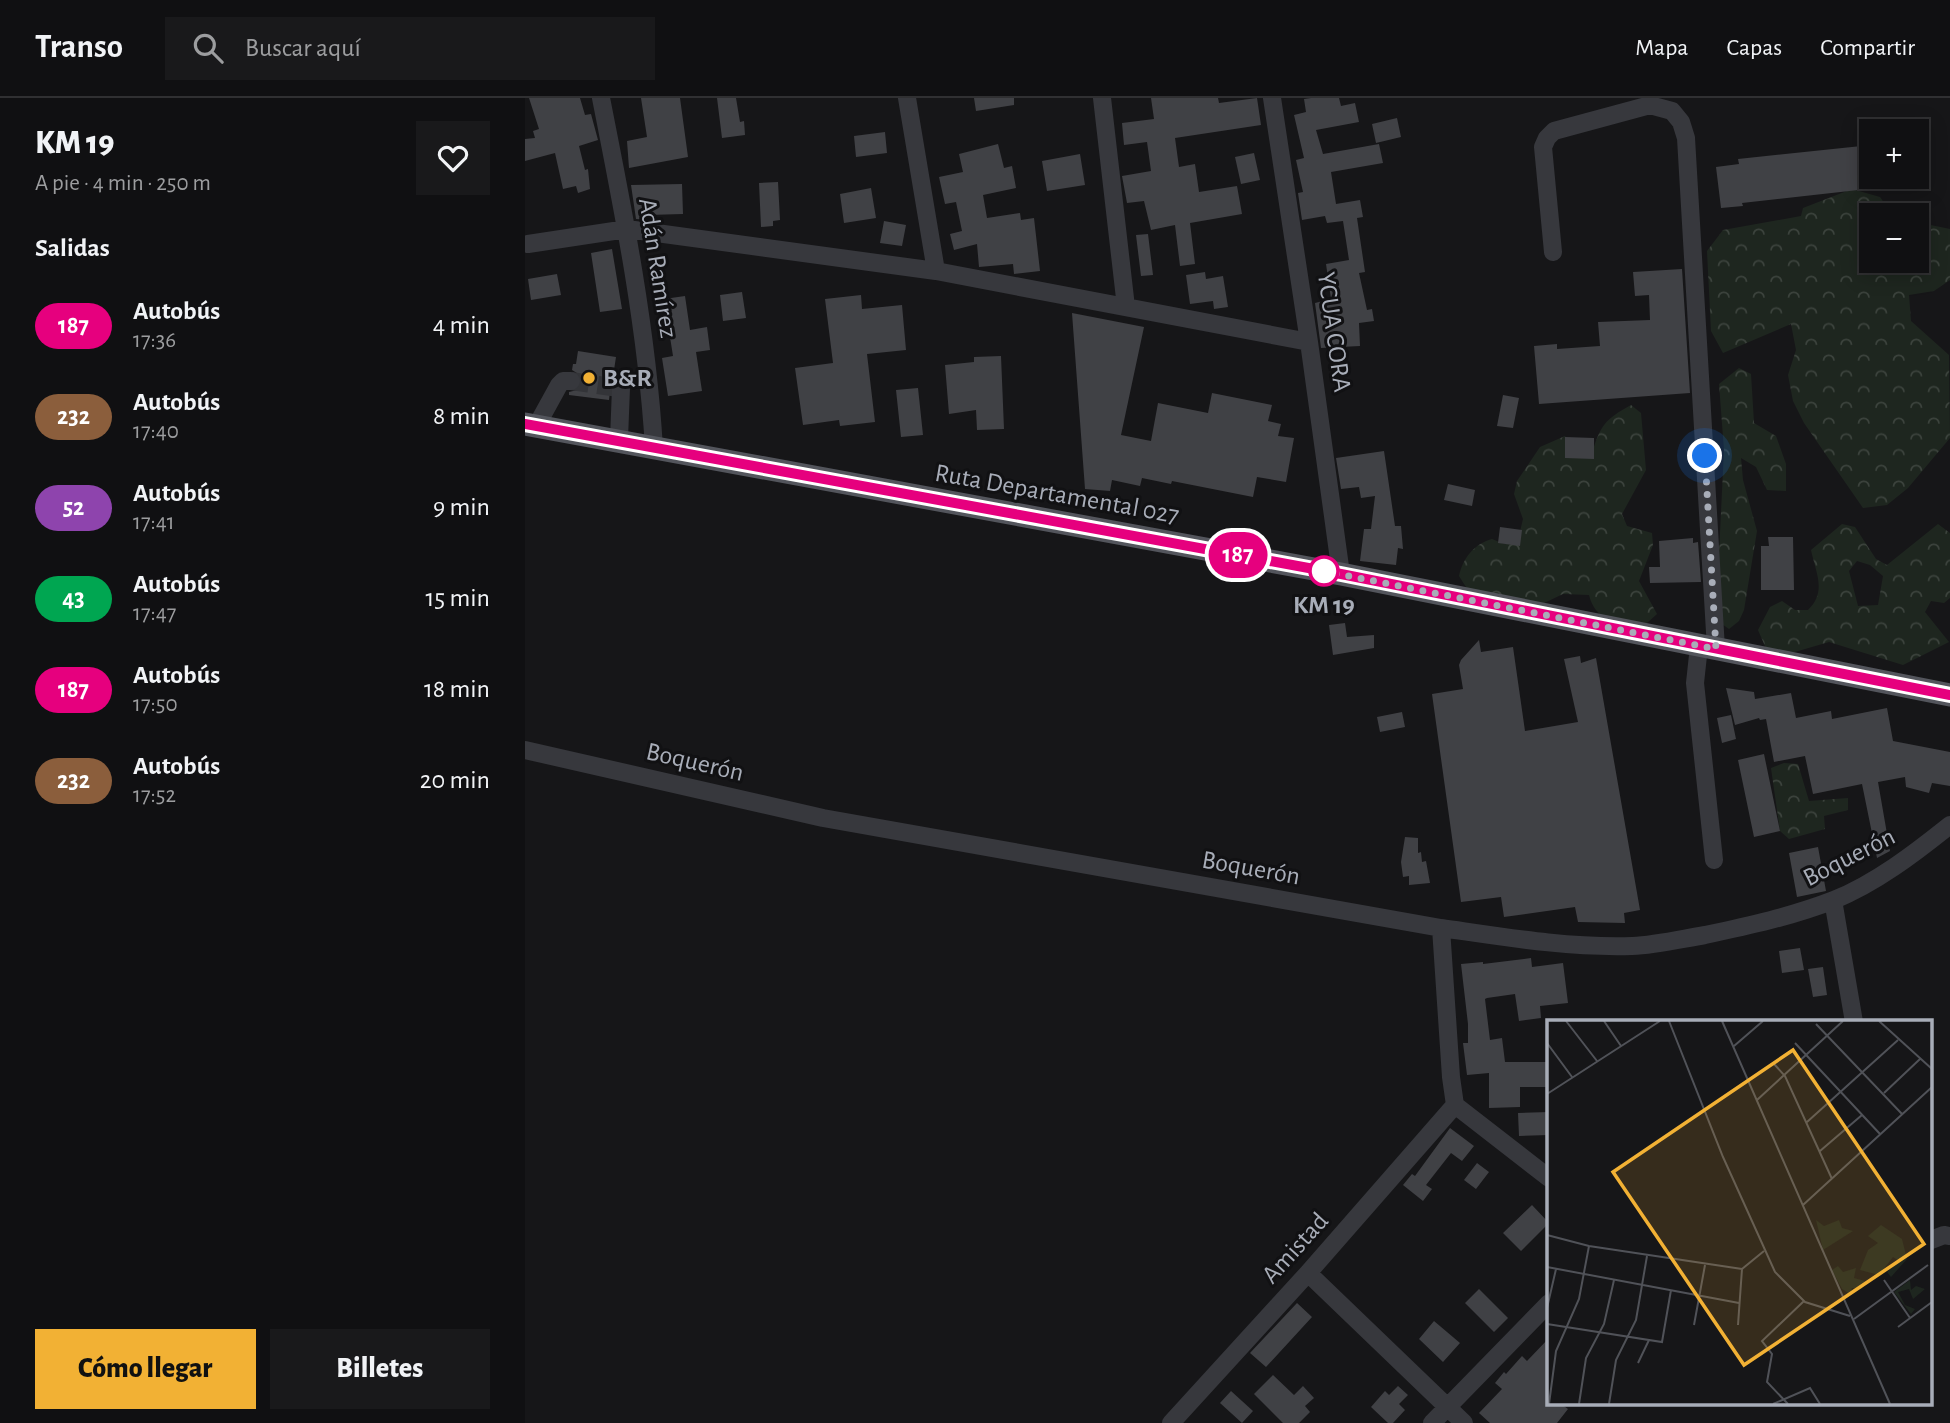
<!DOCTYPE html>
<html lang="es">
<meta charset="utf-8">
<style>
body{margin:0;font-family:"Alegreya Sans",sans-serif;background:#19191b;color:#f1f3f6;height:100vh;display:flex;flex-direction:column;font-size:26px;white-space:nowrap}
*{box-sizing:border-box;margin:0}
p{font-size:23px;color:#9c9d9f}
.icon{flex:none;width:38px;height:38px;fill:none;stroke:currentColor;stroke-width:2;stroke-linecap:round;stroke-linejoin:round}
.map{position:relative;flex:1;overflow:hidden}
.side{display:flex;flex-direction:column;background:#101012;width:525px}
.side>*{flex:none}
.badge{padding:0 14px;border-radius:23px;font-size:24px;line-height:46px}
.buttons{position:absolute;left:1334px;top:21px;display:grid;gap:14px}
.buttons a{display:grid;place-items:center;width:70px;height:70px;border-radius:0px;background:#101012;box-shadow:0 4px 18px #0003,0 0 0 2px #303032;font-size:35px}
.you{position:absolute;width:35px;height:35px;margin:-18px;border:5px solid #fff;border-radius:50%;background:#1a73e8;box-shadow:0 0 0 10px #1a73e833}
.map>.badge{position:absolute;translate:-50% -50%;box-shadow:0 0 0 4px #fff}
h2{padding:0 35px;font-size:26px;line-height:63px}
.round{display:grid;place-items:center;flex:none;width:74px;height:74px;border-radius:0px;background:#19191b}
.summary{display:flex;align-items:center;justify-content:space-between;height:119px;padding:0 35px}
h1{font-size:33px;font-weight:800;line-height:52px}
.button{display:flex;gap:14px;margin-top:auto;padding:14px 35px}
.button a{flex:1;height:80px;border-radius:0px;background:#f2b134;color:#111;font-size:28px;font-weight:800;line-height:80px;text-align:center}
.button a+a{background:#19191b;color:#f1f3f6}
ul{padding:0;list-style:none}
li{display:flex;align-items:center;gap:21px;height:91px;padding:0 35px}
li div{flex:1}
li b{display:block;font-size:26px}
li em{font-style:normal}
li .badge{min-width:77px;font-weight:700;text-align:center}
header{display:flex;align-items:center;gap:42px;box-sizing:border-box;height:98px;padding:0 35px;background:#101012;border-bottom:2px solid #303032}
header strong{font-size:33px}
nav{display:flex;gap:38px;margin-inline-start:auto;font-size:24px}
.search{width:490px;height:63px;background:#19191b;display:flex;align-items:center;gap:18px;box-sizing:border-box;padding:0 24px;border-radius:0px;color:#9c9d9f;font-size:26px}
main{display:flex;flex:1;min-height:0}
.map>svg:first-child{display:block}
</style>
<header>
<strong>Transo</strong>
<div class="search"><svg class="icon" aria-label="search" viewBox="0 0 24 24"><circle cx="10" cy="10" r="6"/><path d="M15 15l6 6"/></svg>Buscar aquí</div>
<nav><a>Mapa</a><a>Capas</a><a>Compartir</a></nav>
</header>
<main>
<section class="side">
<div class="summary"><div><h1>KM 19</h1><p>A pie · 4 min · 250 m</p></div><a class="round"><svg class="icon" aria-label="heart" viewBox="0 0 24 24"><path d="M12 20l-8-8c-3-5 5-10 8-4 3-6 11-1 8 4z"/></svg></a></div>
<h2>Salidas</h2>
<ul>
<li><span class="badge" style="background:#e6007e;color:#fff">187</span><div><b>Autobús</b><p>17:36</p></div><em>4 min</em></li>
<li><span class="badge" style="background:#8b5e3c;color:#fff">232</span><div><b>Autobús</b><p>17:40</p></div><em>8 min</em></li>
<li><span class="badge" style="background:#8e44ad;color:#fff">52</span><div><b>Autobús</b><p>17:41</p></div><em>9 min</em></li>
<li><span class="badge" style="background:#00a651;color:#fff">43</span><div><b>Autobús</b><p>17:47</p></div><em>15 min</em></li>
<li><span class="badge" style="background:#e6007e;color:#fff">187</span><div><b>Autobús</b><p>17:50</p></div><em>18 min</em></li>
<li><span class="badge" style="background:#8b5e3c;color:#fff">232</span><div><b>Autobús</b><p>17:52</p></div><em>20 min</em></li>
</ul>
<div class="button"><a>Cómo llegar</a><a>Billetes</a></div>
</section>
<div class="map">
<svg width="1425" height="1325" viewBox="0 0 1425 1325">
<defs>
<pattern id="forest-crowns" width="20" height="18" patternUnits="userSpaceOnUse" patternTransform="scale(1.75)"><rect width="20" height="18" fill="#1e261f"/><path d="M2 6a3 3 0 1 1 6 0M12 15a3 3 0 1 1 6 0" fill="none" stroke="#3c433d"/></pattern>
</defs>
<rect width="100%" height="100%" fill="#161618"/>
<path fill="url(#forest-crowns)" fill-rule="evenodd" d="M1327,91L1355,99L1368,117H1346V163H1391V124L1425,131V182L1409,193L1384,197L1386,223L1424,257L1425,340L1383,390L1362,407L1338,410L1279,325L1268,303L1263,277L1271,252L1266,226L1198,255L1186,233L1182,153L1198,132L1276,118L1278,110Z
M1214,270L1226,276L1229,325L1251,338L1261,366V393L1242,392L1231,369L1216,360L1218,382L1232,433L1219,512L1214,523L1204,531L1194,524L1192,498L1199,352L1194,286Z
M1106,307L1116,315L1121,372L1097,416L1102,428L1127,435L1128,447L1114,483L1132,516L1113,533C1090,527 1070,521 1064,497L1038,496L1015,507L952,497L941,489L934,478C938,460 949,446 967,441L979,446H992L998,421L989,396L992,383L1015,349L1040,338L1054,358L1067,355C1076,327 1079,322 1106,307Z
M1317,426L1330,429L1351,461L1362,467L1413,426L1425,435V500L1419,505L1406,503L1400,514L1424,544L1378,567L1304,544L1256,558L1243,555L1233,532L1245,509L1257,503L1270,512H1283C1302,494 1291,475 1286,452ZM1332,463L1345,467L1358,478L1353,507L1333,508L1324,473Z
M1259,665L1273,666L1284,703L1323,700V712L1299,718L1300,731L1264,741L1255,733L1246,670Z"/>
<path fill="#404145" d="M4,0H55L60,17L66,16L73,42L54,48L60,72L63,71L65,91L53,95L51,88L38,91L30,55L0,63V41L10,40L8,33L14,31Z
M116,0H155L163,59L104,70L102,43L122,39Z
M192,0H211L215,24L219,23L220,37L197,40Z
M449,0H489V7L451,13Z
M626,0H693L694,5L732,0L736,27L650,40L654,69L670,66L674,94L712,88L717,116L665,125L670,166L655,168L650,127L626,132L619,103L602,105L597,78L626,73L622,44L599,47L597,25L629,21Z
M786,0H814L816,8L830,5L834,24L791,32L798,56L854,46L858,65L806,74L811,106L835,102L838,119L832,120L840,174L834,175L842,212L847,211L849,223L834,225L835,248L796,250L790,205L806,201L801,166L824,162L818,123L802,125L800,118L777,122L773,95L778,94L771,62L779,60L769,17L781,14L779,1Z
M872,20L876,39L851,45L847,26Z
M360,34L362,55L331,59L329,38Z
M473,46L479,70L487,68L491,90L458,97L462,120L495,115L496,122L509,120L515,173L489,176L488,166L454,169L452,146L429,152L425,136L437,133L431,104L420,106L414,79L438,74L434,56Z
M1346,47V79H1377L1378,87L1217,105L1218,108L1196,110L1191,69L1214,66L1213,61Z
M729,55L735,82L716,86L710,59Z
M555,56L560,87L522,93L517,63Z
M253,84L255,122L248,123V128L236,129L234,85Z
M157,86L158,116L123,117L124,122L111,121L106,87Z
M346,90L351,120L319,125L315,96Z
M359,123L381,127L377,148L355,145Z
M623,136L628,177L616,178L611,137Z
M87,151L97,211L75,214L66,155Z
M1157,171L1165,295L1014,306L1009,248L1032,246V251L1075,248L1073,224L1125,222L1124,197L1110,198L1108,174Z
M680,174L681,181L698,178L703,209L689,211L688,203L665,206L661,177Z
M32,176L36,197L6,202L3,181Z
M217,194L221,220L198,223L195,197Z
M336,197L337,211L377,207L381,252L342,256L350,324L315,328L314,322L278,327L270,270L308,265L300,201Z
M160,198L165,232L182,229L185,252L171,254L177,293L143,298L137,260L148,258L139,201Z
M547,215L619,229L596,337L626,343L633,305L683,315L687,295L747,307L743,323L756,326L753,338L769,340L761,384L732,379L728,399L647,383L646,386L617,380L615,388L587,382L585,393L560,391Z
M53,253L91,259L89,272L96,273L95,279L86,285L84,302L44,297V294L52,292L57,284L55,277L47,272L48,266H51Z
M476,258L479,331L452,332L451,312L424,316L420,267L449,264V259Z
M393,290L398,337L376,339L371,292Z
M978,297L994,300L988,330L972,328Z
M1040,339L1069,340V361L1040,360Z
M859,353L870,428H876L878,451L873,450L871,467L835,463L839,431H846L850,398L836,400L834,389L816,391L811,360Z
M923,386L950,392L947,408L919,402Z
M975,429L997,432L995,448L973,445Z
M1243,439H1268L1269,492H1236V448H1244Z
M1168,440V445L1173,444L1176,484L1125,485L1124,469H1135L1134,443Z
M820,525L822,539L849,537V550L808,557L804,527Z
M954,542L956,554L988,549L1000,633L1053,624L1039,561L1055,558L1056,565L1071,560L1115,812L1099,815L1100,825L1053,824L1050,809L979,819L976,799L936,804L907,596L938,591L934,567L936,562Z
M1201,590L1229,594L1230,601L1266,595L1271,620L1306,613L1307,621L1362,610L1368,643L1425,654V688L1407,685L1404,695L1381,689L1380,679L1353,684L1365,753L1352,760L1337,686L1288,696L1280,658L1249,664L1241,621L1235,622L1234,620L1210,627Z
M877,614L880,629L855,634L852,619Z
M1206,617L1211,641L1197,645L1192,620Z
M1239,656L1255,733L1229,739L1213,662Z
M880,739L893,740V755L896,754L897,764L901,763L905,785L884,787V778L878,779L876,764Z
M1293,749L1301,793L1272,799L1264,755Z
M1275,850L1279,872L1257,875L1254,853Z
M1006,860L1007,869L1038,865L1043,905L1015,908L1016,920L994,923L990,896L962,900L960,901L965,942L977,940L980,964H1024V989H995V1009L964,1010V975L942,977L938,945H943V926L936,866L958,864V866Z
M1298,869L1302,897L1288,899L1283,871Z
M1024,1014V1037L994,1038L993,1015Z
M925,1030L949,1048L937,1063L926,1055L901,1087L907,1091L898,1103L878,1087L887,1076L890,1078Z
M952,1065L964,1074L951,1091L939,1082Z
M1007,1107L1024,1125L996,1153L978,1135Z
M954,1191L983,1220L969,1234L940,1205Z
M772,1205L787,1219L741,1269L725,1255Z
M909,1223L935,1245L918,1264L894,1241Z
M1024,1240V1306H1036L1043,1311L1032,1325H965L954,1315L977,1291L970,1285L979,1274L981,1276L997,1258L1002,1263Z
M748,1277L769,1297L778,1288L789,1300L780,1308L785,1314L774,1325H758L729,1296Z
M873,1288L883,1297L874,1306L880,1312L868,1325H863L846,1309L860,1293L864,1297Z
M706,1293L728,1313L717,1325L695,1305Z"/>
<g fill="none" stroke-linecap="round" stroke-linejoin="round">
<path stroke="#333438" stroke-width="18" stroke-dasharray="18 9" stroke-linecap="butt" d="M46,283L93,290"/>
<path stroke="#37383d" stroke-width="18" d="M76,0C99,116 122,232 129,350
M382,0L411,173
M577,0L601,209
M747,0L784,244L816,476
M3,146L102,131L411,173L784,244
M1028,154L1018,49L1022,40L1029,33L1125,7L1147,13L1156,24L1161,40L1191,551
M12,327L34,287L38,283H46
M94,341L96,290
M1174,548L1170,585L1189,762
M0,652L298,720L916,830C979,839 1043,850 1107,848C1131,847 1156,841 1180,837C1223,828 1268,818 1309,802C1351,785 1390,755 1425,727
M1308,802L1329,924
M916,830L926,979L930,1007L1024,1080
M1406,1142L1419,1137L1425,1138
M783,1175L939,1325
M646,1325L783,1175L930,1007
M907,1325L1024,1205"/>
<path stroke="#53555c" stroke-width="23" d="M0,326L816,476L1425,597"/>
</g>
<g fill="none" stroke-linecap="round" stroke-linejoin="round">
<g stroke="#fff" stroke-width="16">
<path id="line" d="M0,326L816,476L1425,597"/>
</g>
<use href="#line" stroke="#e6007e" stroke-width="10"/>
<path stroke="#a8adb8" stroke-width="7" stroke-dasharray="0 12.6" d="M799,473L1191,551L1180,358"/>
</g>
<circle fill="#f2b134" stroke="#111113" stroke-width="2.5" cx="64" cy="280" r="7"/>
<circle fill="#fff" stroke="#e6007e" stroke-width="3.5" cx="799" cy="473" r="14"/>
<g text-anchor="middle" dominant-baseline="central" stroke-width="6" stroke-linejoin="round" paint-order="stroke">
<g font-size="26" fill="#a8adb8" stroke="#111113">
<text transform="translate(133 170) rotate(81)">Adán Ramírez</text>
<text transform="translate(809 234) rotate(82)">YCUA CORA</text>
<text transform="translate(532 396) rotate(10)">Ruta Departamental 027</text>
<text transform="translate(170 664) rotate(13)">Boquerón</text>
<text transform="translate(1324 759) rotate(-27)">Boquerón</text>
<text transform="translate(726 770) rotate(10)">Boquerón</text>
<text transform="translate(770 1150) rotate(-48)">Amistad</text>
</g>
<g font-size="26" font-weight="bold" fill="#a8adb8" stroke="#111113" text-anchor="start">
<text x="78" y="280">B&amp;R</text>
</g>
<g font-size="26" font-weight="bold" fill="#a8adb8" stroke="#111113">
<text x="799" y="507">KM 19</text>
</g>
</g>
<g transform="translate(1022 922)">
<rect width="385" height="385" fill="#161618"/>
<path d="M269,200L277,206L292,200L295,208L306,211L276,230ZM334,205L355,219L360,239L344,257L340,252L352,241L346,237L332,255L313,250L321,230L331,223L321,216ZM291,246L296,252L309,248L307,258L318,261L315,269L305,268L303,274L295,269L285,250ZM363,260L364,270L369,266L378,269L366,279L362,269L351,272L358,285L368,289L364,294L347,272Z" fill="#1e261f"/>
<path fill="none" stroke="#505258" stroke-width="2" d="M19,1L50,41M57,1L74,26M122,1L176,137L228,252L258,282L303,296M175,1L343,384M332,1L385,49M269,4L355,94M0,23L25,57M248,23L333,114M187,26L216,1M227,44L238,56L285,159M337,73L373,39M0,74L113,1M210,80L296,1M260,102L351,20M273,131L315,95M256,185L385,67M0,215L42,226L195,249M0,247L192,283M337,260L363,298M0,288L9,249M307,299L381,245M0,304L115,322L124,270M147,305L158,245M191,305L195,249L217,231M351,307L385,282M91,343L102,320M2,384L9,331L32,279L42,226M32,384L39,338L57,304L67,260M62,384L69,340L89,300L100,236M226,384L263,368L273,384M241,384L220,362L225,334L215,321L257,281"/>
<path fill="#f2b134" fill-opacity="0.15" stroke="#f2b134" stroke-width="3.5" d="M246,30L377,224L197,345L66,152Z"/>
<rect width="385" height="385" fill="none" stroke="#a8adb8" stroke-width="3.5"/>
</g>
</svg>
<div class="buttons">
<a>+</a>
<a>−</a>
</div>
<div class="you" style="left:1180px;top:358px"></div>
<b class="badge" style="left:713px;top:457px;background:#e6007e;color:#fff">187</b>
</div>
</main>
